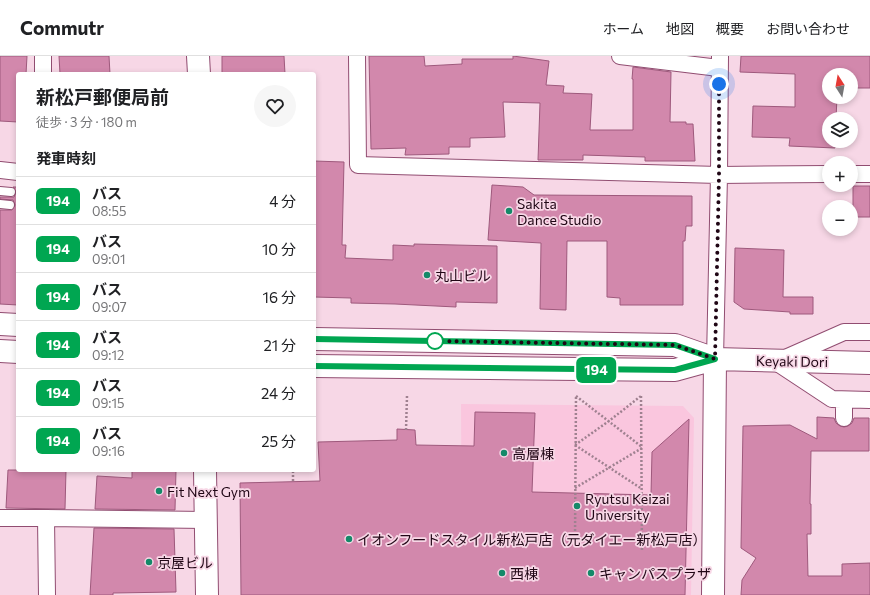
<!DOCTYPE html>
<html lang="ja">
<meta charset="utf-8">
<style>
body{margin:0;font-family:Commissioner,"Noto Sans JP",sans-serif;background:#f6f6f6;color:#202124;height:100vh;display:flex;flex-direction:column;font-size:15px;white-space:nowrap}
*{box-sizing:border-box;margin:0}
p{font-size:13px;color:#757577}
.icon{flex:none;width:22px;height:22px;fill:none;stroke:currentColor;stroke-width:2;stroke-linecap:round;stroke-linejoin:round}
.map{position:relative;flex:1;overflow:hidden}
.sheet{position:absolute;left:16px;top:16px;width:300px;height:400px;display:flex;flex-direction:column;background:#fff;border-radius:4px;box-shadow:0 2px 6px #0003}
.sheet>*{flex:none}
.badge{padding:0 8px;border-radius:6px;font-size:14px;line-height:26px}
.needle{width:26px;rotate:349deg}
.buttons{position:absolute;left:822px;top:12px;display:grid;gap:8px}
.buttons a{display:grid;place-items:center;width:36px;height:36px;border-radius:50%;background:#fff;box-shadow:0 2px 6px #0003;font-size:20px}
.you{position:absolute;width:20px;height:20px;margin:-10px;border:3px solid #fff;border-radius:50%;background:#1a73e8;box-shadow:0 0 0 6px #1a73e833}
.map>.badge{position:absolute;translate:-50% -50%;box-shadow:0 0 0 2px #fff}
h2{padding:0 20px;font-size:15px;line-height:36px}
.round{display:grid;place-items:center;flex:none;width:42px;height:42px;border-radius:21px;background:#f6f6f6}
.summary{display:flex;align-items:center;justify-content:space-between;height:68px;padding:0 20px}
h1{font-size:19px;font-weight:700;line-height:30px}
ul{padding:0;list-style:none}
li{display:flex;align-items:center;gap:12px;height:48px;padding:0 20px;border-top:1px solid #e0e0e0}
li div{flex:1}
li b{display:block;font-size:15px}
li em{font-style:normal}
li .badge{min-width:44px;font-weight:700;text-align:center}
header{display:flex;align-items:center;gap:24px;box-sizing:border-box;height:56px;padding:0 20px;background:#fff;border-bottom:1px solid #e0e0e0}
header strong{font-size:19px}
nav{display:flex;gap:22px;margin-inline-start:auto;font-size:14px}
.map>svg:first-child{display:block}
</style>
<header>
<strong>Commutr</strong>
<nav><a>ホーム</a><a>地図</a><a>概要</a><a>お問い合わせ</a></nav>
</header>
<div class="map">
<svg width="870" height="539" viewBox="0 0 870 539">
<rect width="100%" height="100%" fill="#f7d7e6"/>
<path fill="#fac6de" d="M461,348L683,350L694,362L691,539H462Z"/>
<path fill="#d288ac" stroke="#9e597c" d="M0,0H27L26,18H18V66L0,65Z
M59,0H109L110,18H60Z
M222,0H284L285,18H222Z
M369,0H424L425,10L462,8V3H513V0L549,5L546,29L564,30L563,37L592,38L590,74H633V23H632L633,11L671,16L670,66H686V68H693L695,105H645V101L583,99V104H538L540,47L503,46L505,81L470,82V91H449V98L405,99L406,92L371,93Z
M741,0H870V32H851V19H829V41H837L836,63H829V85H835V92L789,90L790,82L752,81L753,50L795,51V18L740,16Z
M314,105L344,106L342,189H346L345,202L393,204V189L414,190V188L497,190V247L456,246V251L395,248L351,247V242L314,241Z
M492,129L523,131L534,139L692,140V170H686L685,185H683V249H620V242L607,241V185H567L566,254L540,253L541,187L488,184Z
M853,130H870V161H853Z
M13,131H18V249L0,248V154H12L15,149L13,144L0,143V141H14L16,136Z
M735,192L784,194L783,241H813V258H790V256L744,253L734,246Z
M475,356L535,357L532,436L651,439L652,396L689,363L685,539H241L240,427L320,425L318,386L397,384V373L415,374L416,389L474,390Z
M817,361L834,362L836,367L840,370L844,371L848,370L852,367L854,362H869V395H811L810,448H811V478H807L808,520H842V508L870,507V539H741L742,524L756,502L741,492L743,370L790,369L817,383Z
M8,414H66L65,453L6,452Z
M132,414H176L175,454L95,453L97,420L132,422Z
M94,472L174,473L176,536L113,537V539H90Z"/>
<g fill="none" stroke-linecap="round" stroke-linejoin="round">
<g stroke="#914d71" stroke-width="10">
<path id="lane" d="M0,135L11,136
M0,148L10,149"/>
</g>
<g stroke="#914d71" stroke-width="18">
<path id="street" d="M43,0V18
M357,0L358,109L719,119L829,118
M620,0L719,12
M0,114L18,116
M851,118H870
M715,303L719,119L720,0
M783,303L844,276H870
M776,306L832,343L870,344
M844,362V350
M0,462H46L47,539
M46,462L206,464"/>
</g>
<g stroke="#914d71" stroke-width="24">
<path id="secondary" d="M198,0L199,18
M0,268L18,269
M314,283L675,289L715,303L870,307
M0,295L18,296
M314,310L675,314L715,303
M205,414L207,539
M713,539L715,303"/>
</g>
<path stroke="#9f8190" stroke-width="2.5" stroke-dasharray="2 2" stroke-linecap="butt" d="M576,340L642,391
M641,340L642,495
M406,374L407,340
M575,389L609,365L641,340
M575,389L642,433
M293,425V414
M575,432L642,392
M575,483L576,340"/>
<use href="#lane" stroke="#fff" stroke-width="8"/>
<use href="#street" stroke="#fff" stroke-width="16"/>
<use href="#secondary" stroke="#fff" stroke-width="22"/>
</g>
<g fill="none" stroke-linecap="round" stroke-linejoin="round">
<g stroke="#fff" stroke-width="9">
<path id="line" d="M314,283L675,289L715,303L675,314L314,310"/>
</g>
<use href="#line" stroke="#00a651" stroke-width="6"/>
<path stroke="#200615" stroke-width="4" stroke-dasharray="0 7.2" d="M435,285L675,289L715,303L719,119V28"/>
</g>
<g fill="#148969" stroke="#f7d7e6" stroke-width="1.5">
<circle cx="509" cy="155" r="4"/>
<circle cx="427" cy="219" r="4"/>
<circle cx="504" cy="397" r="4"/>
<circle cx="159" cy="435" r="4"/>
<circle cx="577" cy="450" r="4"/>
<circle cx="349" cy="483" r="4"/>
<circle cx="149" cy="506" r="4"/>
<circle cx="502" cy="517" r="4"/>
<circle cx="591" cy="517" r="4"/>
</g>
<circle fill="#fff" stroke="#00a651" stroke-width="2" cx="435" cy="285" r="8"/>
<g text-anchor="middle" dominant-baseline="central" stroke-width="3.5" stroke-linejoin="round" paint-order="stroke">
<g font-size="14" fill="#200615" stroke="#f7d7e6" text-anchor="start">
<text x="517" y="147">Sakita<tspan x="517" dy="16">Dance Studio</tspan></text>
<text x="435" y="219">丸山ビル</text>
<text x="512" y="397">高層棟</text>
<text x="167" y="435">Fit Next Gym</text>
<text x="585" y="442">Ryutsu Keizai<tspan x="585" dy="16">University</tspan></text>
<text x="357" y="483">イオンフードスタイル新松戸店（元ダイエー新松戸店）</text>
<text x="157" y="506">京屋ビル</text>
<text x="510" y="517">西棟</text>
<text x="599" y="517">キャンパスプラザ</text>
</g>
<g font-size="14" fill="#200615" stroke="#f7d7e6">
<text transform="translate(792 305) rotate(1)">Keyaki Dori</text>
</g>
</g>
</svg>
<div class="buttons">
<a><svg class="needle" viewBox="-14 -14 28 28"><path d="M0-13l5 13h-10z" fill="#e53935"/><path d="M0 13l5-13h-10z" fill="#757577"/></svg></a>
<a><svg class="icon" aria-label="layers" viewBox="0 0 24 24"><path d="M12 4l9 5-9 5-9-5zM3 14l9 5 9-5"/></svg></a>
<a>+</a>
<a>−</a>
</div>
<div class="you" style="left:719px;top:28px"></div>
<b class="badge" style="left:596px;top:314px;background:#00a651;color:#fff">194</b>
<section class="sheet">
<div class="summary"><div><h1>新松戸郵便局前</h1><p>徒歩 · 3 分 · 180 m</p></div><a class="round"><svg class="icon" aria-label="heart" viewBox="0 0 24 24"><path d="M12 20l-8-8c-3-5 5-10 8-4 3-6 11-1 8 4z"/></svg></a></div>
<h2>発車時刻</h2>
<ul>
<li><span class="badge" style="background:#00a651;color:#fff">194</span><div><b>バス</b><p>08:55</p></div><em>4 分</em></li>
<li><span class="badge" style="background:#00a651;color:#fff">194</span><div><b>バス</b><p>09:01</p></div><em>10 分</em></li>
<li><span class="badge" style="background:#00a651;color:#fff">194</span><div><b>バス</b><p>09:07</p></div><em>16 分</em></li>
<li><span class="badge" style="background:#00a651;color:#fff">194</span><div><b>バス</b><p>09:12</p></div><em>21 分</em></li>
<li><span class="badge" style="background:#00a651;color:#fff">194</span><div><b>バス</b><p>09:15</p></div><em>24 分</em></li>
<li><span class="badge" style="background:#00a651;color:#fff">194</span><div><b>バス</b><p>09:16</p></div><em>25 分</em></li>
</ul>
</section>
</div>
